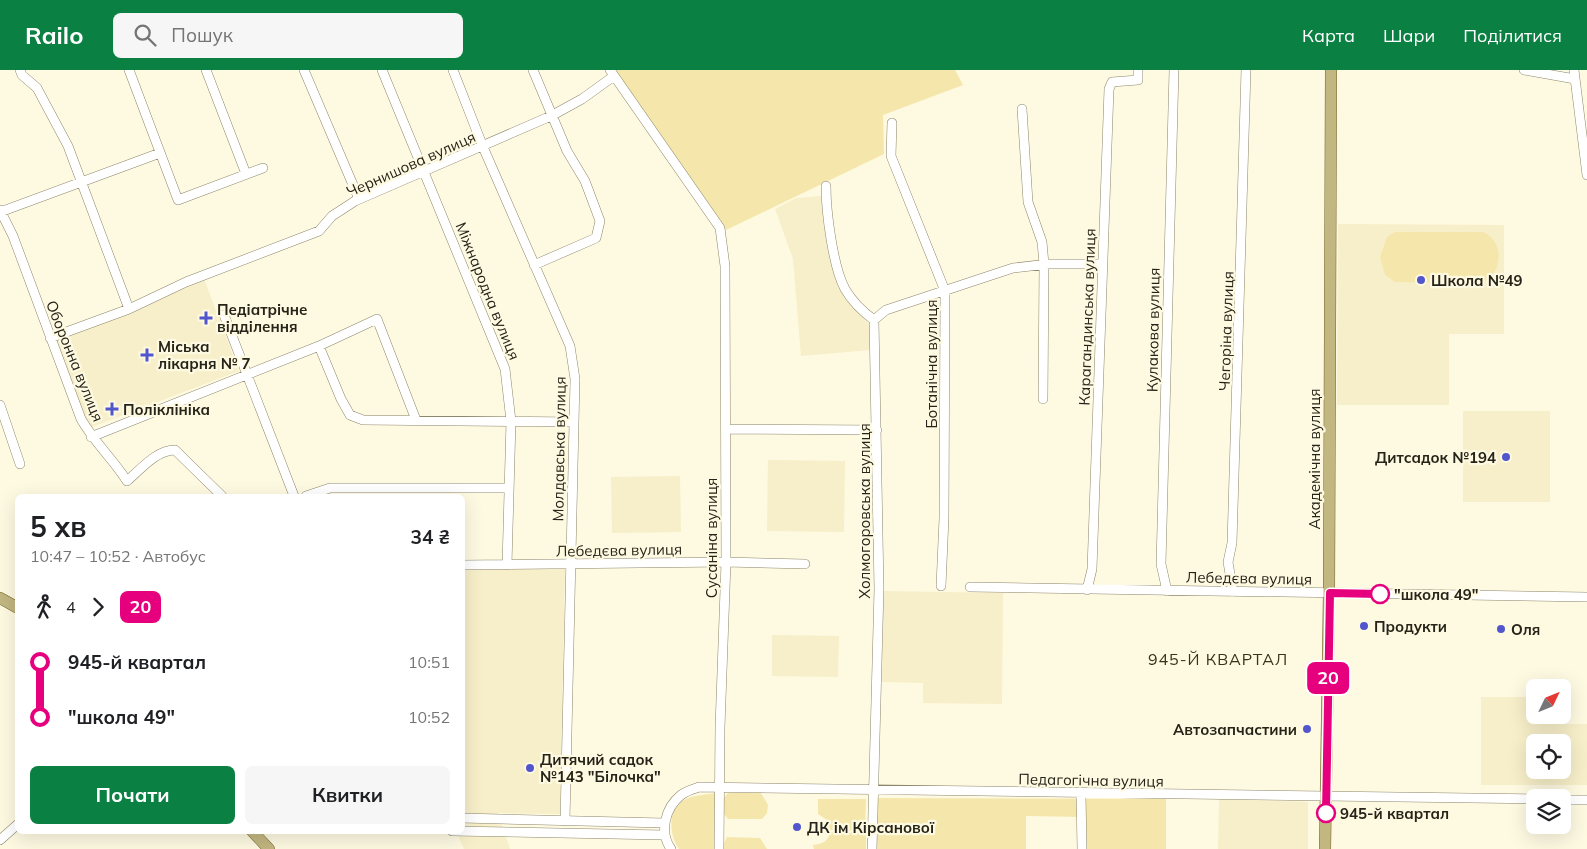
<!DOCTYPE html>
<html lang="uk">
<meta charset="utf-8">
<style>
body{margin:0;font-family:Mulish,sans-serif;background:#f6f6f6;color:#202124;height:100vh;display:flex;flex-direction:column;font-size:19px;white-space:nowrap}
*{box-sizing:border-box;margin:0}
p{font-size:16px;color:#757577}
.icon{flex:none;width:28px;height:28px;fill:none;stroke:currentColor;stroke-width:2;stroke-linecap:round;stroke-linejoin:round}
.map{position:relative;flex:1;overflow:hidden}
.sheet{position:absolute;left:15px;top:424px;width:450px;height:340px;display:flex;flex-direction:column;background:#fff;border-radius:8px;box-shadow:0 5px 20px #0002}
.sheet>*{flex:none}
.badge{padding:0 10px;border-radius:8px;font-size:18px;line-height:32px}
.needle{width:32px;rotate:47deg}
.controls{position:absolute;left:1526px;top:609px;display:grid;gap:10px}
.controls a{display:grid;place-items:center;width:45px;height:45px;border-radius:8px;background:#fff;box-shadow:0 5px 20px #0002;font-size:25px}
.map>.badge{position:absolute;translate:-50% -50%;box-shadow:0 0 0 2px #fff}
.legs{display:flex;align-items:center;gap:8px;height:55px;padding:0 15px;font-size:16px}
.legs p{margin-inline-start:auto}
.summary{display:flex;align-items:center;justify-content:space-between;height:85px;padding:0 15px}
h1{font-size:28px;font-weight:700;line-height:38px}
.primary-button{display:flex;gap:10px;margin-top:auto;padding:10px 15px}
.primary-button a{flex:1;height:58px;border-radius:8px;background:#0b8043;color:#fff;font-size:20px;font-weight:700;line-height:58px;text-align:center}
.primary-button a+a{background:#f6f6f6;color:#202124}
ul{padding:0 15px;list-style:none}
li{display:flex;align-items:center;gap:18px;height:55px;font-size:19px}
li i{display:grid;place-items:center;width:8px;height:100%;margin:0 6px;background:currentColor}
li i::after{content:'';width:12px;height:12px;margin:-6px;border:4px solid;border-radius:50%;background:#fff}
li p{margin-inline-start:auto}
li:first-child i{background:linear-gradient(#0000 50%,currentColor 0)}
li:last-child i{background:linear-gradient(currentColor 50%,#0000 0)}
header{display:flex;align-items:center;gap:30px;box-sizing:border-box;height:70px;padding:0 25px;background:#0b8043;color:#fff}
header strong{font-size:24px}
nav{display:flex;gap:28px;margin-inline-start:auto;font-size:18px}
.search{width:350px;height:45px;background:#f6f6f6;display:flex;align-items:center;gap:12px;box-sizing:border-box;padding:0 18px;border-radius:8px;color:#757577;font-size:19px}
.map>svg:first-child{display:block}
</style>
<header>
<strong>Railo</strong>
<div class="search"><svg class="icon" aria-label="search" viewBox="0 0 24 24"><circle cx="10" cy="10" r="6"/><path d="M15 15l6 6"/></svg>Пошук</div>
<nav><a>Карта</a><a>Шари</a><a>Поділитися</a></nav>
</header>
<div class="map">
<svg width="1587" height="779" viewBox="0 0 1587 779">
<rect width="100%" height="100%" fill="#fef9e1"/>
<path fill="#f7efc9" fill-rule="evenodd" d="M821,126L830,176L855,238L871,257L870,280L801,286L793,189L775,139L796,128Z
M1338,154L1504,155V264H1449V335H1337Z
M204,209L239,301L89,358L55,269L161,229Z
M1463,341H1550V432H1463Z
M768,390L845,391L844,462L767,461Z
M680,406L681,462L612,463L611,407Z
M463,497L565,498L560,744L498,743L510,779H464L456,761H462Z
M883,521L1003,523L1002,634L923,633V613L882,612Z
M772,565L839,566L838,607L772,606Z
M1481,627H1535V645H1559V654H1587V715H1481ZM1535,672H1562V700H1535Z
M1219,729L1308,732V779H1218Z"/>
<path fill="#f5e7ab" d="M613,0H955L963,15L883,45L884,84L726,160Z
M1395,162H1483C1506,171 1503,208 1479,213L1395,212L1385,205L1380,187L1387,167Z
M716,723L715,779H679C670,767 667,743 681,732C690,725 705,725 716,723Z
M728,723H761L768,735L767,743L762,749H728L723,743L724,728Z
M876,728L1166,729V779H1080L1081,747L1026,746V779H876Z
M818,729H866L865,761L830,760L827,750L818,744Z
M830,762L866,763V779H814L813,775C822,774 828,772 830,762Z
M727,767L760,768L767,779H721Z"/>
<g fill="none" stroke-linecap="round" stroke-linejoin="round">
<g stroke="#8c866b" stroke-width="10">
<path id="minor" d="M20,0L22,5L37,18L68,76L129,239
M129,0L178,130L263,98
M206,0L246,104
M304,0L359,129
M382,0L505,299L511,351L507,495
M453,0L483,77L570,276L575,309L565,751
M533,0L567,81L585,111L600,151L596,168L534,195
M610,0L720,158L725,196L726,492L720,657L719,779
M1524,0L1575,9
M1574,0L1587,105
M1022,39L1028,132L1042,172L1044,194L1043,329
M892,53L891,86L945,221L944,448L941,516
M826,116C826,142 833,197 845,219C852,231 863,242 874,250L879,519L872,779
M0,140L13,166L81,349C94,372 113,389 127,411C140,400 156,380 175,380L222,426
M0,142L160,83
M224,245L294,426
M874,250L886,240L1013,198L1048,194H1103
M50,268L129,239L186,212L319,161L332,146L355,131L551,46L582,29L614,6
M319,276L341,329L350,345L363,350L574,352
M0,335L20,394
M726,359L877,360
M91,367L319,276L377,249L416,350
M306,426L330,418H509
M462,495L726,492L805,494
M970,517L1587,527
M1087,520L1092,499L1109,19L1112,12L1138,10V0
M1167,521L1161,494L1174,0
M1233,522L1228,492L1232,473L1246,0
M1081,724L1082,779
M1562,730H1587
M462,748L664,753
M452,761L664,765
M0,770L18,754
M671,779C659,762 665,738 681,725C686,721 693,719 699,717L1535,729"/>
</g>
<g stroke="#716326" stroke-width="12">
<path id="major" d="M0,528L18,538
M252,761L269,779
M1325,779L1329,523L1331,0"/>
</g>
<use href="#minor" stroke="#fff" stroke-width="9"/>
<use href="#major" stroke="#c2b681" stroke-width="11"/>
</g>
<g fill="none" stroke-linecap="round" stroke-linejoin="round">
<g stroke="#fff" stroke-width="11">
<path id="line-1" d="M1326,743L1330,523L1380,524"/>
</g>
<use href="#line-1" stroke="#e6007e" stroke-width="8"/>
</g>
<g fill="#5156cc" stroke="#fef9e1" stroke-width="2">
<circle cx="1421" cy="210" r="5"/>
<path d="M203.5 240.5h5v5h5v5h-5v5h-5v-5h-5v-5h5z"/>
<path d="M144.5 277.5h5v5h5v5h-5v5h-5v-5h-5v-5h5z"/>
<path d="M109.5 331.5h5v5h5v5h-5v5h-5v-5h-5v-5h5z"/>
<circle cx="1506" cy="387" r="5"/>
<circle cx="1364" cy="556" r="5"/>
<circle cx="1501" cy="559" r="5"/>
<circle cx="1307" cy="659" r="5"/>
<circle cx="530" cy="698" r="5"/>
<circle cx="797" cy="757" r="5"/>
</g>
<g fill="#fff" stroke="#e6007e" stroke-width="2.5">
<circle cx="1380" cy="524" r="9"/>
<circle cx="1326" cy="743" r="9"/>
</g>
<g text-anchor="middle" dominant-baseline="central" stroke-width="4.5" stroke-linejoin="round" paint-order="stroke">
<g font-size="15" fill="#262318" stroke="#fef9e1">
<text transform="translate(411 94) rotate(-24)">Чернишова вулиця</text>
<text transform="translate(488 221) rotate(68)">Міжнародна вулиця</text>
<text transform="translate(1087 247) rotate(-88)">Карагандинська вулиця</text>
<text transform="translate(1153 260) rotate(-89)">Кулакова вулиця</text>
<text transform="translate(1226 261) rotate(-88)">Чегоріна вулиця</text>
<text transform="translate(75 291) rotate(68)">Оборонна вулиця</text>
<text transform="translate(931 294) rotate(-90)">Ботанічна вулиця</text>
<text transform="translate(559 379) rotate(-89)">Молдавська вулиця</text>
<text transform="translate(1314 389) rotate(-90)">Академічна вулиця</text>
<text transform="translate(864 441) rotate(-90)">Холмогоровська вулиця</text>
<text transform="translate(711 468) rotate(-90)">Сусаніна вулиця</text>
<text transform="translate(619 480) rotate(-1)">Лебедєва вулиця</text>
<text transform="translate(1249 508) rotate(1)">Лебедєва вулиця</text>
<text transform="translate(1091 710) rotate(1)">Педагогічна вулиця</text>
</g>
<g font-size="15" font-weight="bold" fill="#262318" stroke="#fef9e1" text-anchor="start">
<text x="1431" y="210">Школа №49</text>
<text x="217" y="239">Педіатрічне<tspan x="217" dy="17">відділення</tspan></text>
<text x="158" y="276">Міська<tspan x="158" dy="17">лікарня № 7</tspan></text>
<text x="123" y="339">Поліклініка</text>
<text x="1496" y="387" text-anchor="end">Дитсадок №194</text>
<text x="1374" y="556">Продукти</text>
<text x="1511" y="559">Оля</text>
<text x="1297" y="659" text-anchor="end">Автозапчастини</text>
<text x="540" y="689">Дитячий садок<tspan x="540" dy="17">№143 "Білочка"</tspan></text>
<text x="807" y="757">ДК ім Кірсанової</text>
</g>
<g font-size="15" font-weight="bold" fill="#262318" stroke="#fef9e1" text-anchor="start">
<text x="1394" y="524">"школа 49"</text>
<text x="1340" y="743">945-й квартал</text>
</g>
<g font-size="16" letter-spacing="1" fill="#39331b" stroke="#fef9e1">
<text x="1218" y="589">945-Й КВАРТАЛ</text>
</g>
</g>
</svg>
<div class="controls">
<a><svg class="needle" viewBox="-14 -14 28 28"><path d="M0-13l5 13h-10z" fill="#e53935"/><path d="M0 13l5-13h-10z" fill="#757577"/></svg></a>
<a><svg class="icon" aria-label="locate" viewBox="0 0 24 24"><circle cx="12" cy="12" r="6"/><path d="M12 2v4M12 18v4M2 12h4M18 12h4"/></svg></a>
<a><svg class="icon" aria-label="layers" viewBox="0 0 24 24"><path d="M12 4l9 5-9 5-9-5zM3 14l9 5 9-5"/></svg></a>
</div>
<b class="badge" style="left:1328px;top:608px;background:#e6007e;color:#fff">20</b>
<section class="sheet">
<div class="summary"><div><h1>5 хв</h1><p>10:47 – 10:52 · Автобус</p></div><b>34 ₴</b></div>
<div class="legs"><svg class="icon" aria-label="walk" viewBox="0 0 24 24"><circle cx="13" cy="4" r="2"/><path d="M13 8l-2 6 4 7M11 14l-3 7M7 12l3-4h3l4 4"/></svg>4<svg class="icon" aria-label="forward" viewBox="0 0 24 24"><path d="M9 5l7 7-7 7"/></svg><b class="badge" style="background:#e6007e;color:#fff">20</b></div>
<ul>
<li><i style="color:#e6007e"></i><b>945-й квартал</b><p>10:51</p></li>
<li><i style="color:#e6007e"></i><b>&quot;школа 49&quot;</b><p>10:52</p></li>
</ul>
<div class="primary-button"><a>Почати</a><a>Квитки</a></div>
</section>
</div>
